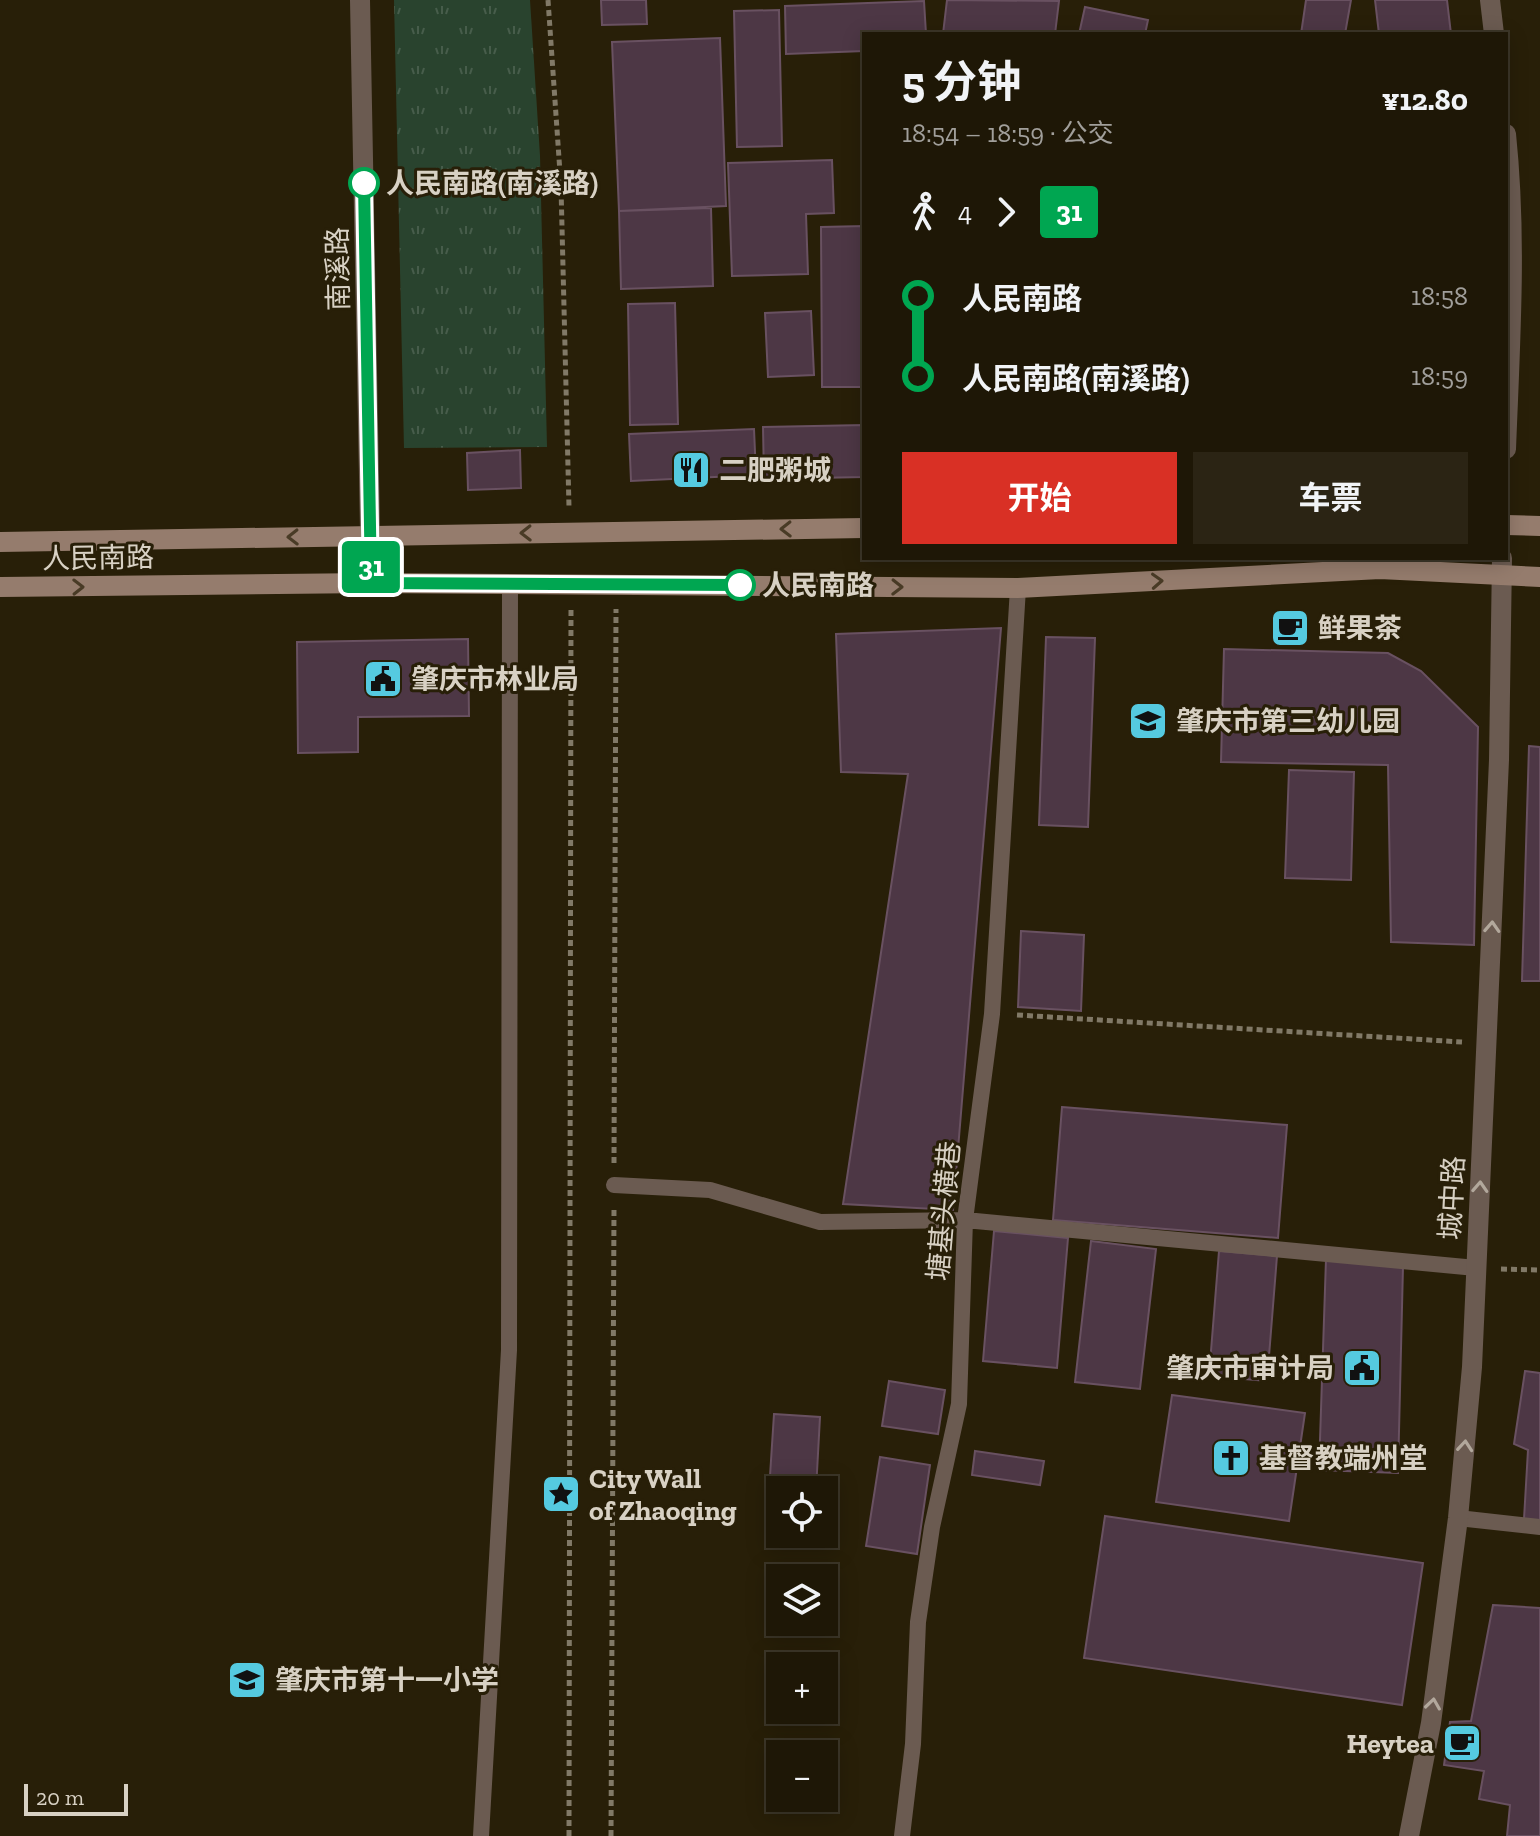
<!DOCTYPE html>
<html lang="zh">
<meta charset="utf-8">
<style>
body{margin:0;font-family:"Zilla Slab","Noto Sans SC",serif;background:#2b2414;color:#f1f3f6;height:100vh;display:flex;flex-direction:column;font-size:30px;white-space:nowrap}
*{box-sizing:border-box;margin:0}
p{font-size:26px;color:#a19f9b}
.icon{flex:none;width:44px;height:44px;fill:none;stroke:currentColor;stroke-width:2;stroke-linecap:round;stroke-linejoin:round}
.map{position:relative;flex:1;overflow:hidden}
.drawer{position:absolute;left:862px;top:32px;width:646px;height:528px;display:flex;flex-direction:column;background:#1e1706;border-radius:0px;box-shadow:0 4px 20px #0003,0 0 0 2px #3c3628}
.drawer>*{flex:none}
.badge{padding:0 16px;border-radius:6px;font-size:28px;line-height:52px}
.controls{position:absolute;left:766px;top:1476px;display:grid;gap:16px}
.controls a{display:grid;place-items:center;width:72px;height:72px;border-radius:0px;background:#1e1706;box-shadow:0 4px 20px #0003,0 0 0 2px #3c3628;font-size:40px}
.scale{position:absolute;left:24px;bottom:20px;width:104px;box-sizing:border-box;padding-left:8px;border:4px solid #d8d1c4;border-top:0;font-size:22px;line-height:28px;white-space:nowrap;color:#d8d1c4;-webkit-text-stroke:6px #281f08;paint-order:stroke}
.map>.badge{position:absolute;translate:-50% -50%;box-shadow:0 0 0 4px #fff}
.legs{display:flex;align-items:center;gap:12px;height:88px;padding:0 40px;font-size:26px}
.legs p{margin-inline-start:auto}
.summary{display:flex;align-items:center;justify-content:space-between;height:136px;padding:0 40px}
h1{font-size:44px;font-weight:700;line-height:60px}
.cta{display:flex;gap:16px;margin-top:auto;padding:16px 40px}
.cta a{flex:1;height:92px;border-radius:0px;background:#d93025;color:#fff;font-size:32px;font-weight:700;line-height:92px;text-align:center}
.cta a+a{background:#2b2414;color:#f1f3f6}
ul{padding:0 40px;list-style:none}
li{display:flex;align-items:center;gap:28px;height:80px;font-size:30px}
li i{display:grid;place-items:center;width:12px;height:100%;margin:0 10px;background:currentColor}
li i::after{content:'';width:20px;height:20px;margin:-10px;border:6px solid;border-radius:50%;background:#1e1706}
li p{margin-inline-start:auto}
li:first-child i{background:linear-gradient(#0000 50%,currentColor 0)}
li:last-child i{background:linear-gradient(currentColor 50%,#0000 0)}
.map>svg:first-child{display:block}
</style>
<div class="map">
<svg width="1540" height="1836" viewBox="0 0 1540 1836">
<defs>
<pattern id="park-tufts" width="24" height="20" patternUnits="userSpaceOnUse" patternTransform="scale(2)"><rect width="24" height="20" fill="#29432e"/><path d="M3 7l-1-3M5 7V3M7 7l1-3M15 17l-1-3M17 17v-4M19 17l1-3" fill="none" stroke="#475d4b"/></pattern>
</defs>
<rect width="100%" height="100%" fill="#281f08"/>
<path fill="url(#park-tufts)" d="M394,0H530L540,156L547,447L404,448Z"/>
<path fill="#4d3745" stroke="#695161" stroke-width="2" d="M601,0H646L647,24L602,25Z
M947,0L1059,1L1055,34H943Z
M1306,0H1351L1345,34H1301Z
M1375,0H1447L1451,34H1379Z
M924,1L926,34H864V51L786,54L785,6Z
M1085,7L1148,20L1145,34H1079Z
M779,10L782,146L737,147L734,11Z
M720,38L726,206L619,211L612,42Z
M832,160L834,213L806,214L808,274L732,276L728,163Z
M711,208L713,286L621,289L619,211Z
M864,226V387H822L821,227Z
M675,303L678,424L630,425L628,304Z
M811,311L814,375L768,377L765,313Z
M864,425V477L764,479L763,427Z
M754,429L756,475L631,481L629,434Z
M520,450L521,488L468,490L467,453Z
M1001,628L953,1210L843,1204L908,774L841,772L836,634Z
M1046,637L1095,638L1088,827L1039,825Z
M468,639L469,716L358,717V752L298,753L297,642Z
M1224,649L1388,653L1421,671L1478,727L1474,945L1391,942L1388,765L1221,762Z
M1529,746L1540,747V981H1522Z
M1289,770L1354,772L1351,880L1285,878Z
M1021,931L1084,935L1081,1011L1018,1007Z
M1062,1107L1287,1125L1278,1238L1053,1220Z
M994,1231L1068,1238L1057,1368L983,1361Z
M1091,1241L1156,1249L1140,1389L1075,1382Z
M1219,1251L1277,1256L1267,1381L1209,1376Z
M1326,1259L1403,1266L1398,1473L1319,1470Z
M1525,1371L1540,1373V1521L1524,1519L1528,1450L1514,1444Z
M889,1381L945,1390L938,1434L882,1426Z
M1172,1395L1305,1413L1289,1521L1156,1502Z
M774,1414L820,1417L816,1490H780V1534H813L812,1541L766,1538Z
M975,1451L1044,1461L1040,1485L972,1475Z
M880,1457L930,1465L917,1554L866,1546Z
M1105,1516L1423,1563L1402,1705L1084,1658Z
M1493,1605L1540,1608V1836H1507L1510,1805L1479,1799L1484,1771L1444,1765L1450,1722L1471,1721Z"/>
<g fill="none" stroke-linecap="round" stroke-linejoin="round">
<path stroke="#817967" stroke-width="5" stroke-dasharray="6 4" stroke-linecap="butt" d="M548,0L561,187L569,507
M1017,1015L1462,1042
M614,1163L616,609
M1501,1269L1540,1270
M569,1836L571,609
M611,1836L614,1209"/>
<path stroke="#6b5b51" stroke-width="16" d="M614,1185L710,1190L820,1222L965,1220L1476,1268
M1458,1518L1540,1527
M481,1836L509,1350L510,584
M902,1836L913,1744L918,1622L932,1527L959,1404L965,1220L992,1014L1018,588"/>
<path stroke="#6b5b51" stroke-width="20" d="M360,0L371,583
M1490,0L1494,34
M1506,134C1517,239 1510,344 1506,449
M1409,1836L1431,1723L1458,1518L1472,1367L1499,760L1502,558"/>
<path stroke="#957c6d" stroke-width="20" d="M1506,525L1540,526
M0,542L864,528
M0,587L371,583L1018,588L1380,569L1540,577"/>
</g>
<defs><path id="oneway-chevron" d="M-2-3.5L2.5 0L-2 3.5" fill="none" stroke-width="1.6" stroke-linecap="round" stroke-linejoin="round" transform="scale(2)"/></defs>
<g stroke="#493b26">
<use href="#oneway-chevron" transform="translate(786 529) rotate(179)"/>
<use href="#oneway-chevron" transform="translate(526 533) rotate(179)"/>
<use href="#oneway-chevron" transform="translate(293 537) rotate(179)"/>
<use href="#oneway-chevron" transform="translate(1157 581) rotate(-3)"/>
<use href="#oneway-chevron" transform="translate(78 587) rotate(-1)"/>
<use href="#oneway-chevron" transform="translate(897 587) rotate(1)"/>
</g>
<g stroke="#b2a89c">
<use href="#oneway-chevron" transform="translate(1492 927) rotate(-87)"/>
<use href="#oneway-chevron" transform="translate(1480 1187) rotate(-87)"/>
<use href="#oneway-chevron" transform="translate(1465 1446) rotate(-85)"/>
<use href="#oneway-chevron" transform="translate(1433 1704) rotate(-82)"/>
</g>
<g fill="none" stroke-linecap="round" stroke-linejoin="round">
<g stroke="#fff" stroke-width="18">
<path id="line-1" d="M364,183L371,583L740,585"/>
</g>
<use href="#line-1" stroke="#00a651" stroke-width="12"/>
</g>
<defs>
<g id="restaurant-square" transform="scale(2)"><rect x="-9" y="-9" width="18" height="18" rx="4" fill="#55cae0" stroke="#281f08"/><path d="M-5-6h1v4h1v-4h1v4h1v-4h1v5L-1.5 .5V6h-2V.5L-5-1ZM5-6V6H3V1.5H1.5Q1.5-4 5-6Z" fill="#111"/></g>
<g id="cafe-square" transform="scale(2)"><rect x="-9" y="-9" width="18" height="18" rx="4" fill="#55cae0" stroke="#281f08"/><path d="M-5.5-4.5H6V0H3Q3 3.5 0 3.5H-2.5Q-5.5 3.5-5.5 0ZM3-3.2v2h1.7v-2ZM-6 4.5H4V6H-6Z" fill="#111"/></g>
<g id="civic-square" transform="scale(2)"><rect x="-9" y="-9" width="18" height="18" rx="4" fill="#55cae0" stroke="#281f08"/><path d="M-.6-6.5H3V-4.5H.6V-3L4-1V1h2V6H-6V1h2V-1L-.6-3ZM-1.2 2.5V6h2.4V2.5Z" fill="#111"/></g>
<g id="school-square" transform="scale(2)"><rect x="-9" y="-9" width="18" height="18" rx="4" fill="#55cae0" stroke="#281f08"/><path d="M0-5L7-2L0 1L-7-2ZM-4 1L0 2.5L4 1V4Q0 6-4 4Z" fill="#111"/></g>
<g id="church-square" transform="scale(2)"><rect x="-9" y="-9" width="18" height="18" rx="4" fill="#55cae0" stroke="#281f08"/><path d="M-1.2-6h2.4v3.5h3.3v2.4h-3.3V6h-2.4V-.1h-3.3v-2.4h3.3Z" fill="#111"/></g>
<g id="sight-square" transform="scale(2)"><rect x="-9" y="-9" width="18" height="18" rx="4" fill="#55cae0" stroke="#281f08"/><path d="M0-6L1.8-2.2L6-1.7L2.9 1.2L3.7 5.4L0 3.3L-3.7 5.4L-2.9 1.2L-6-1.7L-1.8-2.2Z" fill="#111"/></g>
</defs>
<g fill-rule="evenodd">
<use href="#restaurant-square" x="691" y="470"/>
<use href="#cafe-square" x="1290" y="628"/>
<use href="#civic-square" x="383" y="679"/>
<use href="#school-square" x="1148" y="721"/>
<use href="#civic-square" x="1362" y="1368"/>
<use href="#church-square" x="1231" y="1458"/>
<use href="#sight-square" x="561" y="1494"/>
<use href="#school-square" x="247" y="1680"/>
<use href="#cafe-square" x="1462" y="1743"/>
</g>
<g fill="#fff" stroke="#00a651" stroke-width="4">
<circle cx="364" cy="183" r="14"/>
<circle cx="740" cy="585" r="14"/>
</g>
<g text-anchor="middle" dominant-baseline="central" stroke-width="6" stroke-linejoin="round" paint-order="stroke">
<g font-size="28" font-weight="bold" fill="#d8d1c4" stroke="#281f08" text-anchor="start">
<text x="386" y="183">人民南路(南溪路)</text>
<text x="762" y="585">人民南路</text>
</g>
<g font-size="28" fill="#d8d1c4" stroke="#281f08">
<text transform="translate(338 269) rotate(-91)">南溪路</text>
<text transform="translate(98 558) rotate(-1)">人民南路</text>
<text transform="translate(1452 1198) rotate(-87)">城中路</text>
<text transform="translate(944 1211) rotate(-85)">塘基头横巷</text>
</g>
<g font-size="28" font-weight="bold" fill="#d8d1c4" stroke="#281f08" text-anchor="start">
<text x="719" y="470">二肥粥城</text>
<text x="1318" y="628">鲜果茶</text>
<text x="411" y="679">肇庆市林业局</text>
<text x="1176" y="721">肇庆市第三幼儿园</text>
<text x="1334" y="1368" text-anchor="end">肇庆市审计局</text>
<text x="1259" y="1458">基督教端州堂</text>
<text x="589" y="1478">City Wall<tspan x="589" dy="32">of Zhaoqing</tspan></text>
<text x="275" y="1680">肇庆市第十一小学</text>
<text x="1434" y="1743" text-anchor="end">Heytea</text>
</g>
</g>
</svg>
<div class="controls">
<a><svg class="icon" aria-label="locate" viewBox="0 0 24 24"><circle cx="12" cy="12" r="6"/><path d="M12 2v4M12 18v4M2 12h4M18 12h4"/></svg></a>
<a><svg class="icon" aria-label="layers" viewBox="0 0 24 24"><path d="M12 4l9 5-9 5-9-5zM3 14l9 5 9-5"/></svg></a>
<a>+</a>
<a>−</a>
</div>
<div class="scale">20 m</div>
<b class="badge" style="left:371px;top:567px;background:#00a651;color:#fff">31</b>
<section class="drawer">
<div class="summary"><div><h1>5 分钟</h1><p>18:54 – 18:59 · 公交</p></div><b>¥12.80</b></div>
<div class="legs"><svg class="icon" aria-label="walk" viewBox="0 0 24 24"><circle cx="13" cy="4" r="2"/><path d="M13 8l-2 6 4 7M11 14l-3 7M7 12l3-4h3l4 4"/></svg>4<svg class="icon" aria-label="forward" viewBox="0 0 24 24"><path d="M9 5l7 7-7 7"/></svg><b class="badge" style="background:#00a651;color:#fff">31</b></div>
<ul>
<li><i style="color:#00a651"></i><b>人民南路</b><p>18:58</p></li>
<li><i style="color:#00a651"></i><b>人民南路(南溪路)</b><p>18:59</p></li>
</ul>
<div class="cta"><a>开始</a><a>车票</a></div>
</section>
</div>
